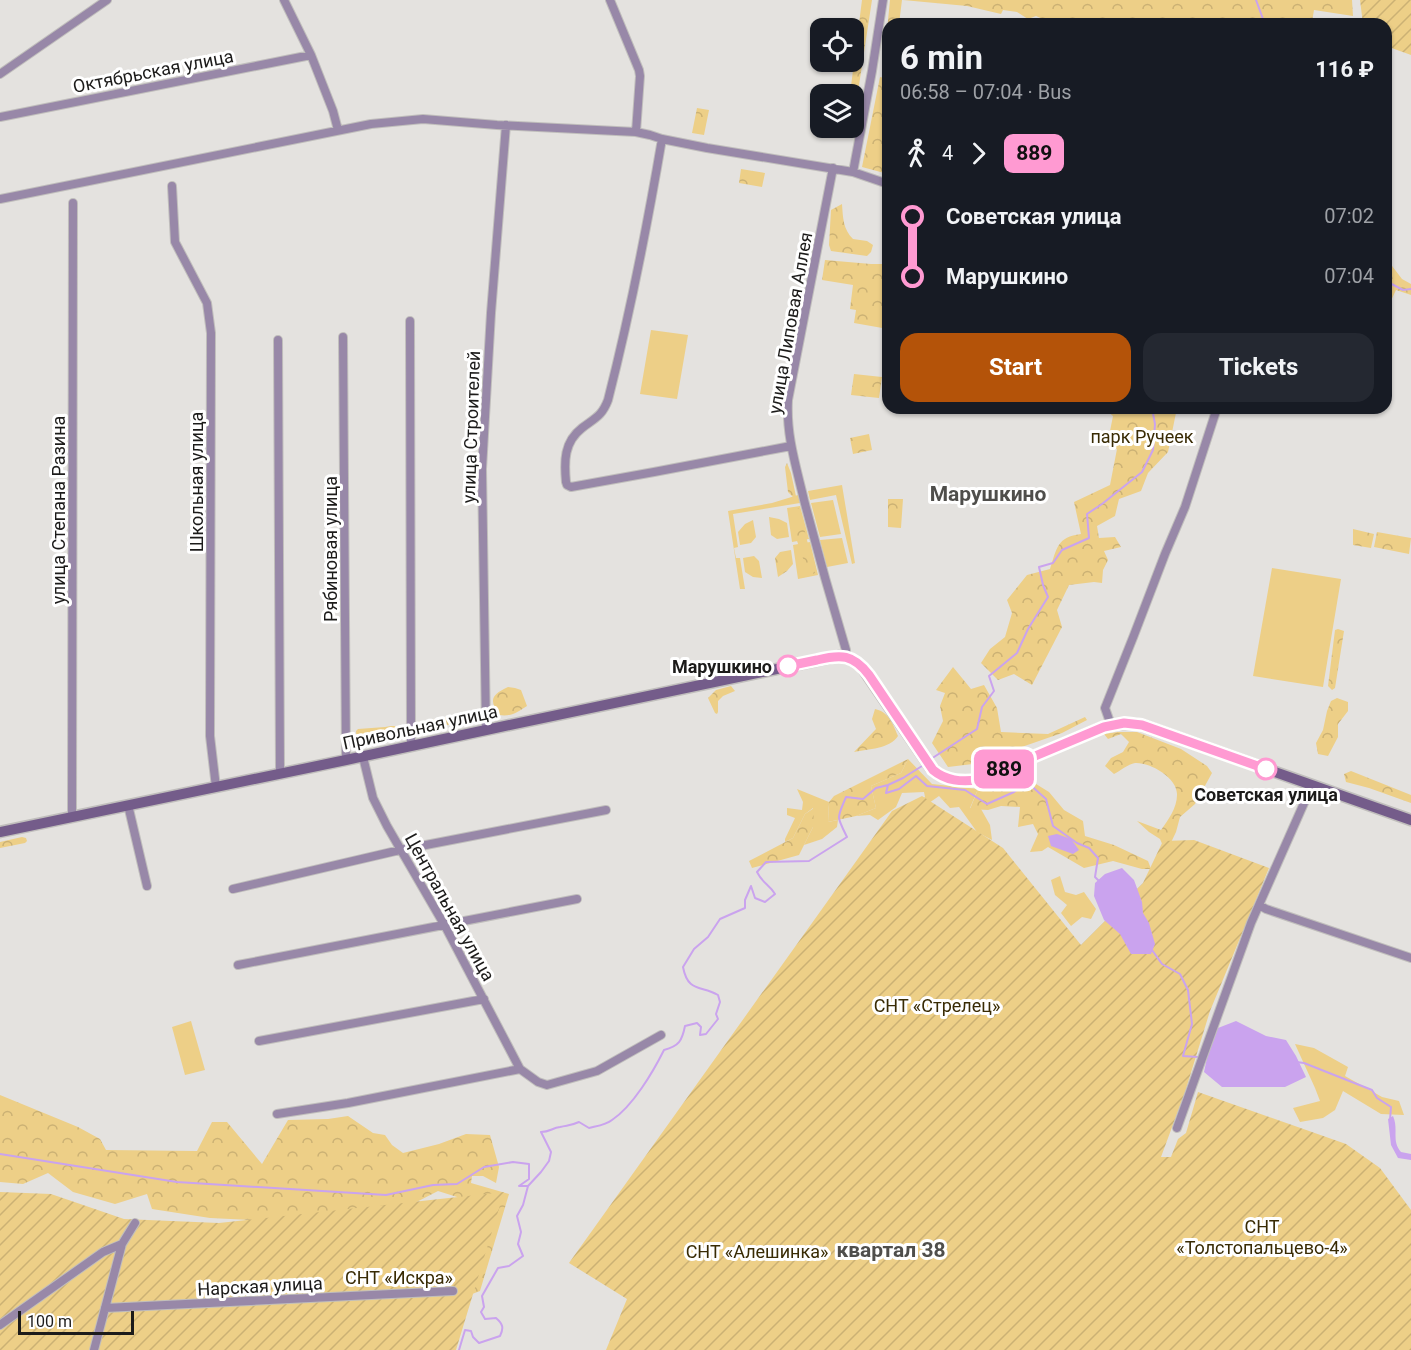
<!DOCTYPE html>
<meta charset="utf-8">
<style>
body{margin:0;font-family:Roboto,sans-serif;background:#242831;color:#f1f3f6;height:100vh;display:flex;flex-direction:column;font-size:22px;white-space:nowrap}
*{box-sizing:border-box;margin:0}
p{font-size:20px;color:#9ea1a6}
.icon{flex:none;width:33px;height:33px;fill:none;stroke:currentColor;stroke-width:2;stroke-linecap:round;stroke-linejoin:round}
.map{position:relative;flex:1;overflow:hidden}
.panel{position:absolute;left:882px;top:18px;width:510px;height:396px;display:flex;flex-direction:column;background:#171b24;border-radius:18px;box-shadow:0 2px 4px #0004}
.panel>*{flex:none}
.badge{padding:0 12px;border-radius:9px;font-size:21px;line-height:39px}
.buttons{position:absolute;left:810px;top:18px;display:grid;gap:12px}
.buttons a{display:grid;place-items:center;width:54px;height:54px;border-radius:12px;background:#171b24;box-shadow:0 2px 4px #0004;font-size:30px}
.scale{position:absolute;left:18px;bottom:15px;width:116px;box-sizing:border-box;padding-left:6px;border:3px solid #1c1b1a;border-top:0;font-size:16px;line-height:21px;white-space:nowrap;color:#1c1b1a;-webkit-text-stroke:4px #fff;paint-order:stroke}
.map>.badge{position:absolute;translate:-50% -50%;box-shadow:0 0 0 3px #fff}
.legs{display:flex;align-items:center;gap:9px;height:66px;padding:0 18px;font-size:20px}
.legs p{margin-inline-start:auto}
.overview{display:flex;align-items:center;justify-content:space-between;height:102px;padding:0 18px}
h1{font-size:33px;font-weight:700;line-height:45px}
.primary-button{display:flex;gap:12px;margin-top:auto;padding:12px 18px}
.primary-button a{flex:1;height:69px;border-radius:18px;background:#b45309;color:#fff;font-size:24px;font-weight:700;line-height:69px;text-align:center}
.primary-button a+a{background:#242831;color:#f1f3f6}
ul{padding:0 18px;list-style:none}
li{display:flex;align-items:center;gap:21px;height:60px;font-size:22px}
li i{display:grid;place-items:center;width:9px;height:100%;margin:0 8px;background:currentColor}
li i::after{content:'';width:15px;height:15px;margin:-8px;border:4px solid;border-radius:50%;background:#171b24}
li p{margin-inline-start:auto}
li:first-child i{background:linear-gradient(#0000 50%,currentColor 0)}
li:last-child i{background:linear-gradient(currentColor 50%,#0000 0)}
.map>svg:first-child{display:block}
</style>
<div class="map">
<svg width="1411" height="1350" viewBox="0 0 1411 1350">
<defs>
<pattern id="forest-crowns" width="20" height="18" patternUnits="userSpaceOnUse" patternTransform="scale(1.5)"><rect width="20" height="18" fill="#edcf87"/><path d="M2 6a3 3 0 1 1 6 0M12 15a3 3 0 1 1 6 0" fill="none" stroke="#cbb174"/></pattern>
<pattern id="garden-furrows" width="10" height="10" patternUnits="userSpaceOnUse" patternTransform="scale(1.5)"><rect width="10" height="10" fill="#edcf87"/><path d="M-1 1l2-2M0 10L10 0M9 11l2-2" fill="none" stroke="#cbb174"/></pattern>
</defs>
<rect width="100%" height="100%" fill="#e4e2df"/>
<path fill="#edcf87" d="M651,330L688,335L677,399L640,394Z
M842,485L855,563L852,564L836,495L810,500L808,491Z
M798,495L800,503L733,514L738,547L734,548L736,558H740L745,589H740L728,511L772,503Z
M833,500L841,534L820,537L811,503Z
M800,506L809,539L792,542L787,508Z
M769,517L779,519L787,523L789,537L777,539L771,535Z
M753,520L756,537L751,543L740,545L738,532L745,524Z
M842,538L848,563L827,567L820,540Z
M810,542L818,575L798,579L793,545Z
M754,556L759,561L762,578L753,577L745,572L743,558Z
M1272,568L1341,579L1323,687L1253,676Z
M908,759L932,784L978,789L970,808L981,809L990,825L992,840L977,832L959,807L950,808L939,796L929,803L914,804L925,797L924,792L902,793L896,807L878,820L870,815L856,816L876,808L871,786L901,773Z
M797,789L829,802L828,822L838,820L837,827L822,839L804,845L813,827V808L805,814L793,838L785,842V839L795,818L787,815V808L802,810L803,802Z
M1060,876L1065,892L1076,895L1084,892L1096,909L1091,919L1082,917L1071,926L1061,913L1067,905L1055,895L1051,880Z
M191,1021L205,1070L185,1075L172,1027Z
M1295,1044L1314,1048L1348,1067L1345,1076L1382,1097L1399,1101L1404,1115L1381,1114L1343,1091L1335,1110L1323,1118L1300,1122L1293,1108L1320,1101L1315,1088Z"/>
<path fill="url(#forest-crowns)" d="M862,0H872L854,118V94H850Z
M890,0H902L899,24H888V54L885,51Z
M903,0H1352L1353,16L1314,10L1312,22L1310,24H1047V21L1036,16L1028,19L1017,12L1003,10L1001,14L967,6Z
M880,77L888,79V174L862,167Z
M697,108L709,110L704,135L692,133Z
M741,169L765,173L762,187L739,183Z
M842,204C843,218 843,229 853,239L867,241L873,245L871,252L867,256L831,251L829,245L831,210Z
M1386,258L1402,279L1411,284V295L1396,290L1389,305L1386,301Z
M825,260L871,264H888V329L854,323L856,310L850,309L853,285L822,280Z
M854,374L882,377L879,398L851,395Z
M1107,408H1177L1168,452L1148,473L1141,491L1119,499L1115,516L1097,526L1099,538L1115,537L1121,547L1104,551L1108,560L1103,570L1102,583L1094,582L1069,585L1057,610L1062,627L1032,685L1014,674L998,680L981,663L990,649L1005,637L1012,613L1007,600L1027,575L1050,569C1057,548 1057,537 1081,534L1074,502L1110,485L1117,449L1107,446L1113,416L1107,411Z
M869,434L872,450L853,454L850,438Z
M787,463L791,473L797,501L788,492L785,467Z
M888,499H903L901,528L888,527Z
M799,508L815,572L814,574L806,567L795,535V510Z
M1353,529L1374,534L1371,548L1353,545Z
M1377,532L1411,538L1409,554L1374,547Z
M791,550L793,564L787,571L778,577L775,558L780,552Z
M1338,629L1344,631L1335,688L1332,690L1328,686L1335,630Z
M953,667L971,689L984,685L997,708L1001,732L1048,734L1085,717L1087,720L1062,733L973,764L948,767L932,743L943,721L940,706L945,693L936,690Z
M731,686L735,691L723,696L718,701V712L717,714L715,713L708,698L716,690Z
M508,687L515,688L521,690L527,706C518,712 511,717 499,715C489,700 491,695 508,687Z
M1337,698L1348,702V711L1338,724V737L1328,756L1318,754L1316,743L1323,730L1327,711L1331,701Z
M875,709C889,712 893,724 898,736C890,749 868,749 854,752L876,729L872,719Z
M474,713L479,714L477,718L473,720L421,730L418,724V722Z
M391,726H400V734L363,743H357L356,731L358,729L385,727Z
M1118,732H1137L1181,749L1207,766L1212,773L1195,804L1180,817L1176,832L1166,853L1160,839L1149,832L1137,821L1161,830C1168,820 1177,808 1177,795C1178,778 1150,762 1135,763C1128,764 1120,771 1114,774L1105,766L1111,758L1123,752L1129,742L1121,734L1108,739L1104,734Z
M908,759L901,773L871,786L876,808L856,816L828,822L829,802L834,796Z
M1351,771L1411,795V803L1369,788L1346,782L1344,774Z
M1023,776L1049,792L1064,810L1083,821L1085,836L1114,845L1148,861L1151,869H1142L1113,861L1084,868L1048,847L1042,851L1030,852L1038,834L1033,824L1018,827L1020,807L1001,806L988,810L970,809L978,789Z
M814,808L813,827L799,855L752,868L749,861L793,838L805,814Z
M22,837L26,838L27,841L25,843L0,848V842Z
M0,1095L78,1127L100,1139L106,1150L197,1151L212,1122H227L262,1164L288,1120L328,1119L348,1116L373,1133L385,1135L392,1145L403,1153L439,1144L466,1134L490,1135L499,1167L496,1183L483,1176H472L471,1183L509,1194L480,1291L467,1296L473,1202L438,1191L401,1210L272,1221L210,1218L152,1209L147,1194L115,1204L73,1192L48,1173L23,1184L0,1182Z"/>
<path fill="url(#garden-furrows)" d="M1360,0H1411V55L1386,46V24H1363Z
M922,796L1003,848L1081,945L1143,883L1163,841L1194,840L1269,868L1210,1011L1185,1092L1161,1157H1171L1178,1139L1186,1133L1198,1092L1346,1144L1380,1168L1411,1210V1350H606L627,1299L569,1263L892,811Z
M0,1192L51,1194L124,1219L219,1223L504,1192L456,1350H0Z"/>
<path fill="#caa3ee" d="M1057,834L1071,839L1079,850L1073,854L1051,846L1048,836Z
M1122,868L1134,880L1142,902L1143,913L1149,923L1155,944L1151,954H1131L1120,934L1104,920L1094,896L1095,883L1105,874Z
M1236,1021L1266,1036L1286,1040L1296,1056L1306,1077L1285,1087H1222L1204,1072L1207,1058L1218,1028Z
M1393,1116C1399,1129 1391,1141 1401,1152L1411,1154V1160L1398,1158L1391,1145L1388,1119Z"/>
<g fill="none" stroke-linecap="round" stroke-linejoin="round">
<path stroke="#caa3ee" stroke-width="2" d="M1256,0L1263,19L1258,24
M1386,281L1403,290L1411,289
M934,757L977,729L982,707L994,691L989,676L1017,653L1028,629L1048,597L1043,585L1039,567L1053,563L1062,550L1089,538L1087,514L1102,504L1142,472L1153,450L1155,424L1152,408
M888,785L886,793L899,789L916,776L927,786L965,790L987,804L1014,792L1027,782L1046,799L1053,826L1077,843L1089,848L1098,858L1095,877L1099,881
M1152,950L1162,964L1180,974L1188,990L1192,1024L1183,1056L1198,1057
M1296,1062L1304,1063L1372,1090L1377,1098L1391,1107L1390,1120
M0,1154L177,1182L386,1195L433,1185L457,1184L484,1167L513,1162L529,1164V1179L519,1186H527
M459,1350L465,1330L471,1331L473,1337L479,1343L500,1336C504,1328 503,1324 496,1318L485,1319L481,1312L484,1307L482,1296L498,1268L509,1266L523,1256L518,1244L521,1232L517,1216L523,1205L528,1186L541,1172L549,1161L551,1152L541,1132C550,1132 552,1128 560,1127C569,1125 570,1126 579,1122L589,1128C597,1126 606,1125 612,1120C633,1106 653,1072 664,1050C679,1046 682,1041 685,1026L697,1023L701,1027L700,1035L706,1034L718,1019L716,1014L720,1002L718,995C701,985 688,993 683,967L694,949L708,937L720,919L745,908V900L751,886L755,898L765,902L775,894C769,884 763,884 757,872L766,862L809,861L847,837C836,815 837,819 846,797L863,799L876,788L888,785L903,778L922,766"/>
<g stroke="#c0bebc" stroke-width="10">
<path id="street" d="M284,0L311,55
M610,0L639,70L640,76L636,132
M0,74L107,0
M0,117L311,55L333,111L338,130
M662,139C647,227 630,314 608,400C602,416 595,418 582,428C564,442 564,461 566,482L567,485L571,487L654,472L791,446
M833,168L788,400C786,435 796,466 804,500C817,550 831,600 846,650V657
M853,172L872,71L883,0
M172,186L175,242L207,303L211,333L210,736L216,787
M0,199L371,124L423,119L497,125L636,132L650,135L662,139L707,148L853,172L888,184
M410,321L411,746
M343,337L346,760
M278,340L280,773
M1111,725L1105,708L1134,635L1165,554L1185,507L1217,408
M486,730L482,469L491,313L506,125
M363,757L373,798L387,826L445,926L520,1069L538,1082L547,1085L597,1071L661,1035
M128,805L147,886
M72,817L73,203
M233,889L400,850L606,810
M1259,905L1266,909L1411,958
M238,965L577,899
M259,1041L484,999
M277,1114L348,1103L520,1069
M1177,1128L1251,923L1312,785
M105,1308L453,1291
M0,1325L103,1252L122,1244
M94,1350L122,1244L135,1223"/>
</g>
<g stroke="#c0bebc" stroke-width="13">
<path id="secondary" d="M0,832L346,760L486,730L839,656L851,659L862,667L931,768C944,781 961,782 978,780L1101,728C1115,724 1127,722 1142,725L1411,820"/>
</g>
<use href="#street" stroke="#9888a8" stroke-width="8"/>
<use href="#secondary" stroke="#745c8a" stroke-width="10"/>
</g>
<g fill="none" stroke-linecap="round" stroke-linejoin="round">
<g stroke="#fff" stroke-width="14">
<path id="line-1" d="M788,666C798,664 807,662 817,660C841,654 853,654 869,675L933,770C946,781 961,782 978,780L1104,727L1124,723L1142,725L1266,769"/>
</g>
<use href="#line-1" stroke="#ff9ad2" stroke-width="9"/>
</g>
<g fill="#fff" stroke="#ff9ad2" stroke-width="3">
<circle cx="788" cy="666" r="10"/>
<circle cx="1266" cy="769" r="10"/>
</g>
<g text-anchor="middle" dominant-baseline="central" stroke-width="6" stroke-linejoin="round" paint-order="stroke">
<g font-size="18" fill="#1c1b1a" stroke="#fff">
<text transform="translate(153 71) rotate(-11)">Октябрьская улица</text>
<text transform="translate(790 323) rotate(-80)">улица Липовая Аллея</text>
<text transform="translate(471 427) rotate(-88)">улица Строителей</text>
<text transform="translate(196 482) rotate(-90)">Школьная улица</text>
<text transform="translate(58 510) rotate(-90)">улица Степана Разина</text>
<text transform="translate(330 549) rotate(-90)">Рябиновая улица</text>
<text transform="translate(420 727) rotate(-12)">Привольная улица</text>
<text transform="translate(450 907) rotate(61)">Центральная улица</text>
<text transform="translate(260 1286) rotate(-3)">Нарская улица</text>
</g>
<g font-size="18" fill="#392b04" stroke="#fff">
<text x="1142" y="436">парк Ручеек</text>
<text x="937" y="1005">СНТ «Стрелец»</text>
<text x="1262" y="1226">СНТ<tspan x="1262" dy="21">«Толстопальцево-4»</tspan></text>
<text x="757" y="1251">СНТ «Алешинка»</text>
<text x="399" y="1277">СНТ «Искра»</text>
</g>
<g font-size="18" font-weight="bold" fill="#1c1b1a" stroke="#fff" text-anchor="end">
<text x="772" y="666">Марушкино</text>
<text x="1266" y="794" text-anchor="middle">Советская улица</text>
</g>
<g font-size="21" font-weight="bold" fill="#4f4e4b" stroke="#fff">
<text x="988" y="494">Марушкино</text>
<text x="891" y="1250">квартал 38</text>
</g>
</g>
</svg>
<div class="buttons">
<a><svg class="icon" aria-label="locate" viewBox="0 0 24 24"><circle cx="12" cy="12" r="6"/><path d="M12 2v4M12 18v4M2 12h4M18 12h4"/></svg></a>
<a><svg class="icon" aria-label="layers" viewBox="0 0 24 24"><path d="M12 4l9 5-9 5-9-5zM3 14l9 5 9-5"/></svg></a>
</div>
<div class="scale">100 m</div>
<b class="badge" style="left:1004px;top:769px;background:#ff9ad2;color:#111">889</b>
<section class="panel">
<div class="overview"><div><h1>6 min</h1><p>06:58 – 07:04 · Bus</p></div><b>116 ₽</b></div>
<div class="legs"><svg class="icon" aria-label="walk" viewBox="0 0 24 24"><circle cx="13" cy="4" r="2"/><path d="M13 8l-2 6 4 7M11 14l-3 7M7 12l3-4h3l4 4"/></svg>4<svg class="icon" aria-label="forward" viewBox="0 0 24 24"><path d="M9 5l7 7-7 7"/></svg><b class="badge" style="background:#ff9ad2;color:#111">889</b></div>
<ul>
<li><i style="color:#ff9ad2"></i><b>Советская улица</b><p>07:02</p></li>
<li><i style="color:#ff9ad2"></i><b>Марушкино</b><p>07:04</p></li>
</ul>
<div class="primary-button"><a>Start</a><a>Tickets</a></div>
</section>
</div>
